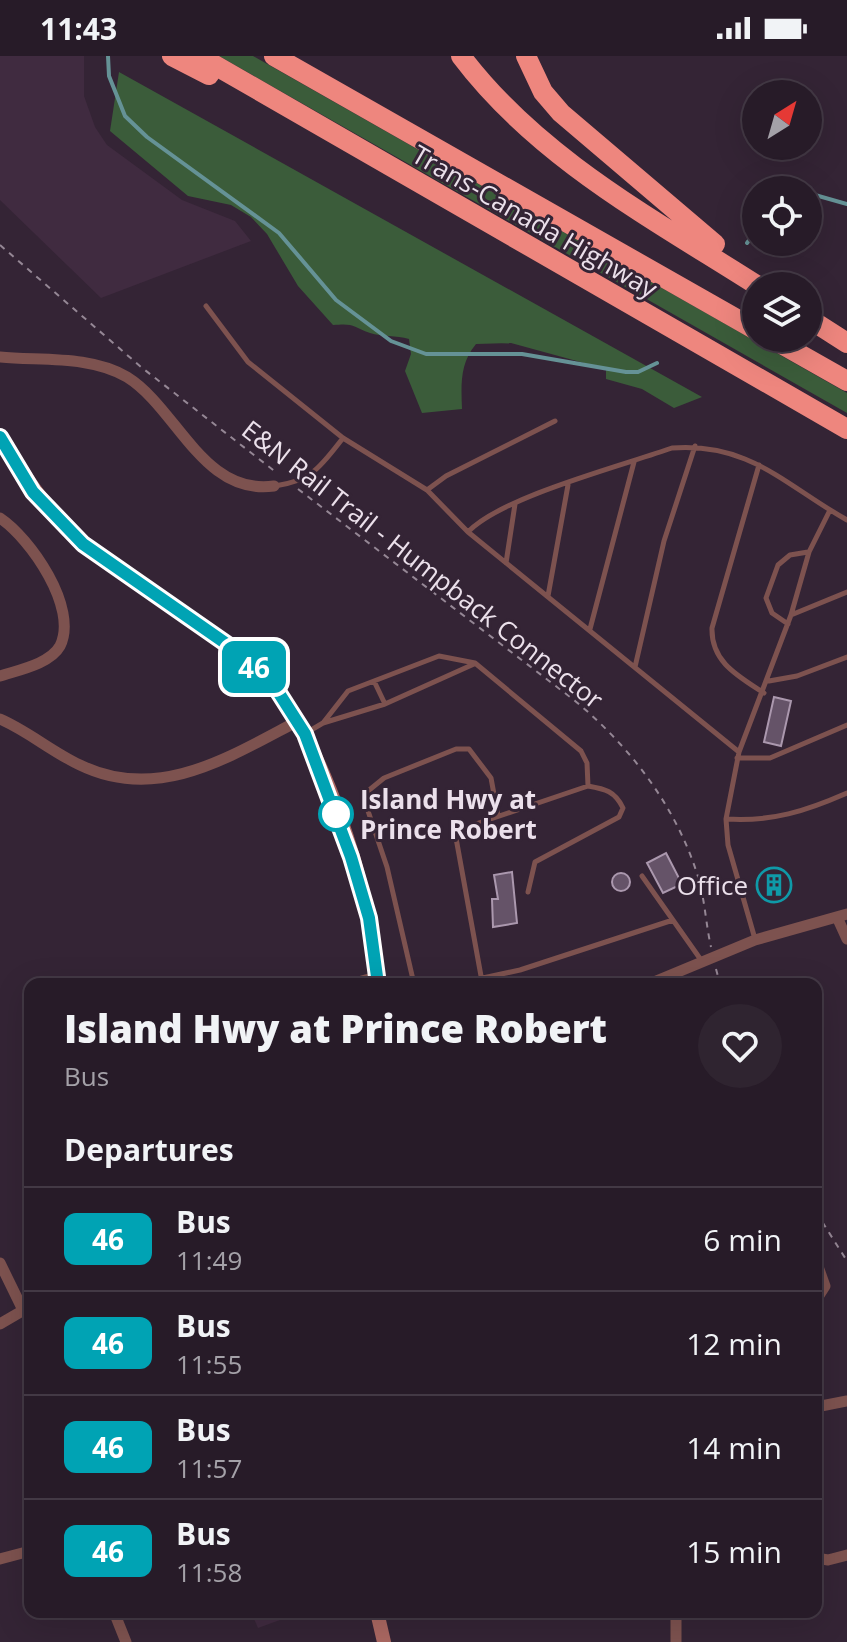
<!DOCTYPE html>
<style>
body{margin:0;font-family:"Open Sans",sans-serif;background:#2f2430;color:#f1f3f6;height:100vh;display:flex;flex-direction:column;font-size:30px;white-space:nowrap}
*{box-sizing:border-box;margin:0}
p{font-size:26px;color:#a4a1a8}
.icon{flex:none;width:44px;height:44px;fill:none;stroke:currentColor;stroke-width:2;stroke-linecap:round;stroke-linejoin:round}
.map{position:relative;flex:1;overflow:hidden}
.panel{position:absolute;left:24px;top:922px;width:798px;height:640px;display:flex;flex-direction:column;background:#271b28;border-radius:16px;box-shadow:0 8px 32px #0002,0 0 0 2px #433945}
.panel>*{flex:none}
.badge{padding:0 16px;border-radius:12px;font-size:28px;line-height:52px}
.needle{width:52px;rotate:37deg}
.controls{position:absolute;left:742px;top:24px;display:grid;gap:16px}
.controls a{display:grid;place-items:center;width:80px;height:80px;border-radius:50%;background:#271b28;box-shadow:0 8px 32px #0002,0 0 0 2px #433945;font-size:40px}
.map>.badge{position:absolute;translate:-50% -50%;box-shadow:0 0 0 4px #fff}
h2{padding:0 40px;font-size:30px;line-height:72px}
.round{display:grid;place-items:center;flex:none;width:84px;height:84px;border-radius:42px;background:#2f2430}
.summary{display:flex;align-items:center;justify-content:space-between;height:136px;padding:0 40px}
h1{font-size:38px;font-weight:800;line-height:60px}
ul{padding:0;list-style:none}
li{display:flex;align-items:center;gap:24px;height:104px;padding:0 40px;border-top:2px solid #433945}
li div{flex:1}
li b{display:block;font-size:30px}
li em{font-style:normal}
li .badge{min-width:88px;font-weight:700;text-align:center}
.status{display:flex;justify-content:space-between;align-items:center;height:56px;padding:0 40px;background:#271b28;direction:ltr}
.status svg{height:22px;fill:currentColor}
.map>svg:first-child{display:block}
</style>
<div class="status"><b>11:43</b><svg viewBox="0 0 49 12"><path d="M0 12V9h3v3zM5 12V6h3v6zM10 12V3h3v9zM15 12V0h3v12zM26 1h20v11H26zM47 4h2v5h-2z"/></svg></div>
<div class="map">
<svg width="847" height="1586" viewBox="0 0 847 1586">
<rect width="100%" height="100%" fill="#342435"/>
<path fill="#402b40" d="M0,0H84V40L95,71L107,89L182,144L235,165L251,185L101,242L0,144Z
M251,1556H302L258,1572Z"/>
<path fill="#3b5c3a" d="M219,0H253L847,337V357Z
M119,16L702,341L674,352L642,333L606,323V313L511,287L476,288C460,307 461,328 462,353L422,357L405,315L411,298L409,283C396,279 382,281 370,277C352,270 354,267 333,269L298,230L267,178L251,161L231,149L188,140L110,75Z"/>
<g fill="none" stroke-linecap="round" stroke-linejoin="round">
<path stroke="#659296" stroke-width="4" d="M108,0L109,20L125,60L147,81L279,177L336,244L391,285L426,298H522L626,316H638L657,307
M808,137L847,148
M747,187L756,175"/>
</g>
<path fill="#655368" stroke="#ab98ae" stroke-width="2" d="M774,641L791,645L781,690L764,686Z
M666,797L682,828L663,837L647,807Z
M512,816L517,867L493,871L492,843H498L494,819Z
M782,816L789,834L767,842L760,825Z
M612 826a9 9 0 1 1 18 0a9 9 0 1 1-18 0Z"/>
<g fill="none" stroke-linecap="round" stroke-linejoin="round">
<path stroke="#958795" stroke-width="2" stroke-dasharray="6 6" stroke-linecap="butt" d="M0,189L141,311L277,417
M298,433L574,644C631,691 678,753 699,824C705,846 706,869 711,891
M716,913L720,928
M816,1156L847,1205"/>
<path stroke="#7d524f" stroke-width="5" d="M206,250L248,306L343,382L427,434L468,476L739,696
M759,409L712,572C711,606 738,620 764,637
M275,430C312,425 321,410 343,382
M427,434L446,420L555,365
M468,476C501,441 621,410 672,392C749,386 785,429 847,464
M506,507L515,448
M548,540L568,429
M791,559L809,496L830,454
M788,568L772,557L766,542L778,509L790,499L808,496
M590,573L634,406
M635,611L664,485L695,390
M374,625L385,648
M769,625L797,620L847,601
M323,667L348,635L439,600L475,607L581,695L587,707L588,730
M306,677L323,667L385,648L474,608
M737,702H770L847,669
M726,763C772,766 806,755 847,737
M642,820L701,904
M755,883L728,789L726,763L739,696L791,559L847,536
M481,920L456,782L464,772L588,730C605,733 615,735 623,752L619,761L535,806L528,836
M341,928L376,918
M414,928L387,811L366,749L368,735L384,722L456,693H469L491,722L498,760
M455,928L520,914L673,864"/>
<path stroke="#7d524f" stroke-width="11" d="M0,301C40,305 90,299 127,321C177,352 203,440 274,430
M0,462C30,482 79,552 60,590C50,608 18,614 0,620
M0,663C28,675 52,696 80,709C158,747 229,701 298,665
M837,861L847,883
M649,928L755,884L847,858
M816,1205L825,1230L816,1244
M0,1207L23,1254
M0,1268L29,1251
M816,1351L847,1345
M816,1502L828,1504L847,1499
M0,1503L30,1495
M114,1556L126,1586
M676,1586V1556"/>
<path stroke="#ab6862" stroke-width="14" d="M0,381C24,420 47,454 81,486C96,499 115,510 131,521C173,549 216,577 254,611C323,674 371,836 378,928
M377,1556L384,1586"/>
<path stroke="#ee867e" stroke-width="20" d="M172,0L209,19
M199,0L847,373
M274,0L756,274
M461,0C538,102 653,163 758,230
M526,0L543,36L561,57L715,188
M808,262L847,287
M771,282L847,325"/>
</g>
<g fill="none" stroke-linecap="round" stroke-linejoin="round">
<g stroke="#fff" stroke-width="18">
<path id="line" d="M0,381L33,436L83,488L231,591L277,634L305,678L351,801L369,862L378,928"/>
</g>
<use href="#line" stroke="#00a3b4" stroke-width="12"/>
</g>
<defs>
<g id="building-ring" transform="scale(1.8)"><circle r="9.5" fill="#342435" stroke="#0f9aa8" stroke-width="1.5"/><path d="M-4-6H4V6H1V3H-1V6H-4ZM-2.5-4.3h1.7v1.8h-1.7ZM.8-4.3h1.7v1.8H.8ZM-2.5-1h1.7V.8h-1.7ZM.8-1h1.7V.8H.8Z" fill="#0f9aa8"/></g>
</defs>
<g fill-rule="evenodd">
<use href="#building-ring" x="774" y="829"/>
</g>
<circle fill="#fff" stroke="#00a3b4" stroke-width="4" cx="336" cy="758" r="16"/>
<g text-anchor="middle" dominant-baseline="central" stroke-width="6" stroke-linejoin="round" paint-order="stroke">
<g font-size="26" fill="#ebe0eb" stroke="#342435">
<text transform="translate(535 165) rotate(30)">Trans-Canada Highway</text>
<text transform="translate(423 508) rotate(38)">E&amp;N Rail Trail - Humpback Connector</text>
</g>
<g font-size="26" font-weight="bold" fill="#ebe0eb" stroke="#342435" text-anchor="start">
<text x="360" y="743">Island Hwy at<tspan x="360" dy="30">Prince Robert</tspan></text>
</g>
<g font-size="26" fill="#ebe0eb" stroke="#342435" text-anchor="end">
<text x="748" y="829">Office</text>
</g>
</g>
</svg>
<div class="controls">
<a><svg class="needle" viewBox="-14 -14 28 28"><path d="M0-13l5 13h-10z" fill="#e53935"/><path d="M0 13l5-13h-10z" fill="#a4a1a8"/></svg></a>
<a><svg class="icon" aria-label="locate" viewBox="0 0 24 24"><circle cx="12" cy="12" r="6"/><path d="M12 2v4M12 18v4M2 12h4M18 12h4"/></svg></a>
<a><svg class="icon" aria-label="layers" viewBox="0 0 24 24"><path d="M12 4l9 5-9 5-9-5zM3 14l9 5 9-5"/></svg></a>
</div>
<b class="badge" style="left:254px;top:611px;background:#00a3b4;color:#fff">46</b>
<section class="panel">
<div class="summary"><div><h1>Island Hwy at Prince Robert</h1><p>Bus</p></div><a class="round"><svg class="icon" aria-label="heart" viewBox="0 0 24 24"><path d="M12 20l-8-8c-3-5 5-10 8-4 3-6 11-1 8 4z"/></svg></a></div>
<h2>Departures</h2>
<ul>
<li><span class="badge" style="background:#00a3b4;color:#fff">46</span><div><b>Bus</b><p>11:49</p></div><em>6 min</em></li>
<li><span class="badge" style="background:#00a3b4;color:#fff">46</span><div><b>Bus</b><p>11:55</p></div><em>12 min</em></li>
<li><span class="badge" style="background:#00a3b4;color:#fff">46</span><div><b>Bus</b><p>11:57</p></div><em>14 min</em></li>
<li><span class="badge" style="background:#00a3b4;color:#fff">46</span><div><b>Bus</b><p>11:58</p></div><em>15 min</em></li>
</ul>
</section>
</div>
